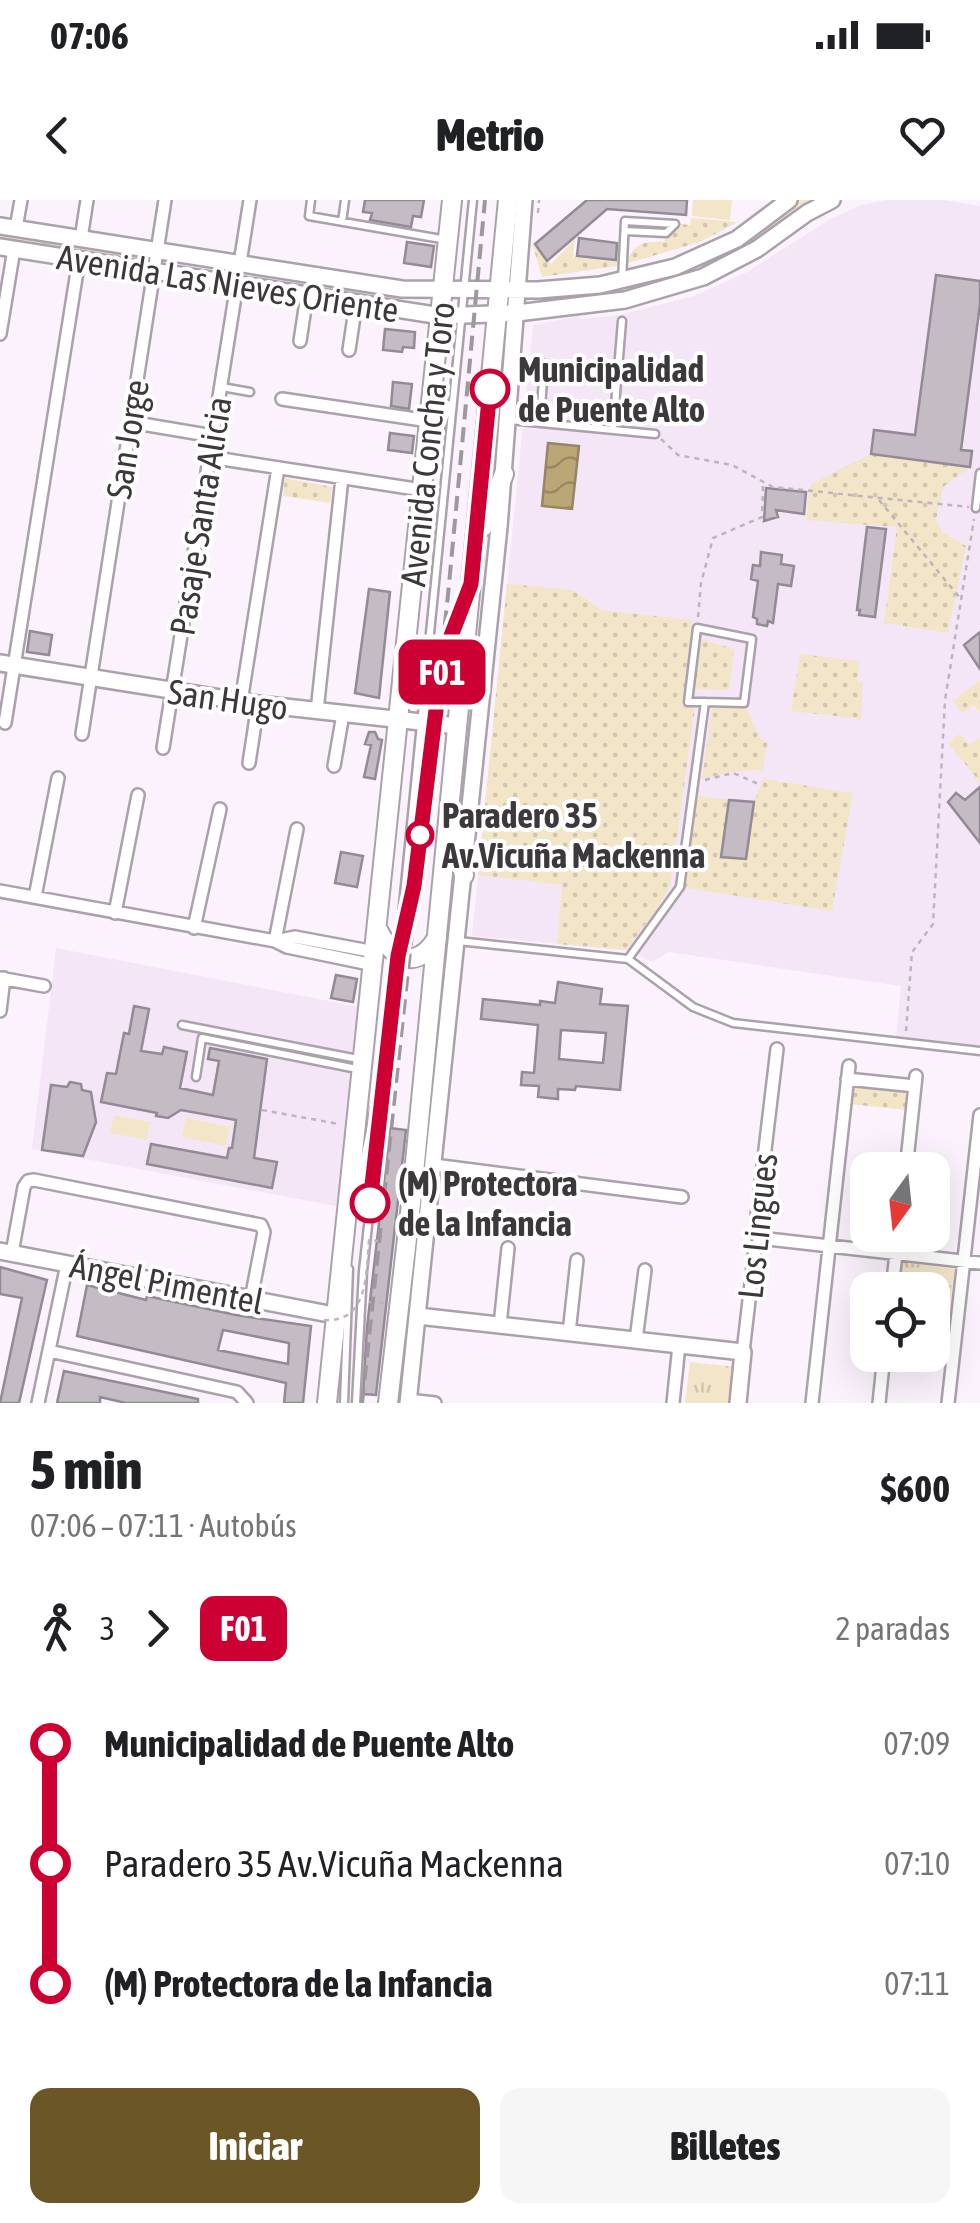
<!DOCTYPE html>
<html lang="es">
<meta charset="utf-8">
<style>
body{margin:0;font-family:"Asap Condensed",sans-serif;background:#f6f6f6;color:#202124;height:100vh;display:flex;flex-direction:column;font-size:38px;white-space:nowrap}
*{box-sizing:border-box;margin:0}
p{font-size:32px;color:#757577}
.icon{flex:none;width:55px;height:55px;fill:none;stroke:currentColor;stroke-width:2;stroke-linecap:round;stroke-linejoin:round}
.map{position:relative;height:1203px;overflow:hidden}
.panel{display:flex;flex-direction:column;background:#fff;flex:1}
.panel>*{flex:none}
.badge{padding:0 20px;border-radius:15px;font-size:35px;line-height:65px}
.needle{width:65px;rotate:195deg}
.controls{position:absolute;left:850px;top:952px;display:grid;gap:20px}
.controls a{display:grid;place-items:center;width:100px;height:100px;border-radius:20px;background:#fff;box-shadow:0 10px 40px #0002;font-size:50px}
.map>.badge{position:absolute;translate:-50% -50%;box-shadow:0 0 0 5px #fff}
.legs{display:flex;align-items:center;gap:15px;height:110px;padding:0 30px;font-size:32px}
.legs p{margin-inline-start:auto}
.overview{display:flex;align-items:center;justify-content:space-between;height:170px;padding:0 30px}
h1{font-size:55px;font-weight:800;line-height:75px}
.cta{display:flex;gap:20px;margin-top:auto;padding:20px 30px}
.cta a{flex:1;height:115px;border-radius:20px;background:#6b5725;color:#fff;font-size:40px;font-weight:800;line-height:115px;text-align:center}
.cta a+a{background:#f6f6f6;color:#202124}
ul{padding:0 30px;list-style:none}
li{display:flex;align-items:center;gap:35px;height:120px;font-size:38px}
li i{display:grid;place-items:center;width:15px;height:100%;margin:0 12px;background:currentColor}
li i::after{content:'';width:25px;height:25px;margin:-12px;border:8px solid;border-radius:50%;background:#fff}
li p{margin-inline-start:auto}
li:first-child i{background:linear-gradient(#0000 50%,currentColor 0)}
li:last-child i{background:linear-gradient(currentColor 50%,#0000 0)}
.status{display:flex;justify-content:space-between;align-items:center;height:70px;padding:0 50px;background:#fff;direction:ltr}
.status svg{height:28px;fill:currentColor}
header{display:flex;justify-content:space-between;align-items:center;height:130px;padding:0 30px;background:#fff;font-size:45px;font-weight:800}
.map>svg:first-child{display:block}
</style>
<div class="status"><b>07:06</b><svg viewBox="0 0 49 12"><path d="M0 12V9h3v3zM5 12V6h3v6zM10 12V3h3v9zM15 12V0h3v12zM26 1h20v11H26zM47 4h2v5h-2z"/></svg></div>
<header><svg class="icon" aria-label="back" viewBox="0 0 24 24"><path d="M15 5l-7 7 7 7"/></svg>Metrio<svg class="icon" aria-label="heart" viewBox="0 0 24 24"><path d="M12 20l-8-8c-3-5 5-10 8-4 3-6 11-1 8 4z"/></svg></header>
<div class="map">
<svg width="980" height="1203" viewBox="0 0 980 1203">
<defs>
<pattern id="grass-dots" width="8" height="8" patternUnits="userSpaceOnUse" patternTransform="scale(2.5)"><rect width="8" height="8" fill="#f3e5c8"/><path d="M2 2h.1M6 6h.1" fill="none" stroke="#d1c5ad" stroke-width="1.8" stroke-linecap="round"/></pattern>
<pattern id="park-tufts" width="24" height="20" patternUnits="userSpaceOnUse" patternTransform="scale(2.5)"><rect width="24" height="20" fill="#f3e5c8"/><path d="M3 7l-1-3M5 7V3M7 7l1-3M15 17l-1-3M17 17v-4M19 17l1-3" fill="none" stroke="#d1c5ad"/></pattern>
<pattern id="water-waves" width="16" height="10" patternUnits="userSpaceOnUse" patternTransform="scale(2.5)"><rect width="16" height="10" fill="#bba675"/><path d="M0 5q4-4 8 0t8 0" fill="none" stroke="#998861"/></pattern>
</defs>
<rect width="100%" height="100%" fill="#fbf2fd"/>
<path fill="#f5e6f7" d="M886,0H944L980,6V846L896,836L901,786L669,752L652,762L626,750L472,736L533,125L579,116L582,119L619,115L694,96L747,72L832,18L862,5Z
M56,748L360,807L336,1006L32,949Z"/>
<path fill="url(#grass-dots)" d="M799,0H820C786,23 752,47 715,65C659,92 595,97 535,104L536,94L696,65L745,40Z
M691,18L738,22L700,42L625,64C635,44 641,41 663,42L680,24L690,25Z
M0,31L152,54L150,62L0,39Z
M575,39L573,57L618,62L617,66L542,77L532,43L551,64Z
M871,254L970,267L943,287L936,320L943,333L966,346L948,433L884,423L897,327L806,320L810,285Z
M285,278L332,287L330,303L283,296Z
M507,384L573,390L601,410L692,420L682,506L695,507L670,686L659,706L626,750L557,744L562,685L478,675Z
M700,439L734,449L729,490L692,489Z
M800,454L860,461L857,481L863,482L861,519L791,511Z
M980,480V512L974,505L962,513L953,501Z
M712,508H746L761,540L768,542L762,570L737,571L702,579Z
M960,534L970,545L980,538V582L948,543Z
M763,579L853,593L832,711L680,687L692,595L729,600L721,656L745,659L754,602Z
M851,885L909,892L907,910L849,904Z"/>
<path fill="url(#park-tufts)" d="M899,1062L954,1069L951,1099L933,1097L932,1090H897Z
M690,1162L737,1167L732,1203H685Z"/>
<path fill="#f3e5c8" d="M693,0H732L730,20L692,16Z
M114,915L150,922L147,940L110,933Z
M186,918L230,927L226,946L182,937Z"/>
<path fill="url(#water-waves)" stroke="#958564" stroke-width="2.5" d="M548,243L579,246L572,309L542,306Z"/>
<path fill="#c4bbc5" stroke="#928a94" stroke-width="2.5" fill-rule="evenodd" d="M365,0H424L421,17L413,16L411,27L370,20L372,13L363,12Z
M587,0H687L686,15L607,9L547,61L535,44Z
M579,38L617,43L616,60L577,56Z
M407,42L434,46L431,67L404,63Z
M936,75L980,81V104L961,250L972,251L970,267L871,254L874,230L915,235Z
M385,129L415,132L414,148L403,147L402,152L383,150Z
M393,182L412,184L409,209L391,206Z
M390,233L414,236L412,253L388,250Z
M766,288L806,292L804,314L776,310L778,317L764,321Z
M867,327L886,329L875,417L859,415L860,410H857Z
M761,352L782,355L781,364L794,366L791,386L778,384L773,423L768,421L767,426L757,424V419L753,417L758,381L751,379L753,365L760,366Z
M369,389L390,392L379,498L355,493Z
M30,431L52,435L49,455L27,452Z
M980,432V469L964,445Z
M369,532H375L378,539L382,540L375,579L364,577L371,545L365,544Z
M980,587V643L948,602L956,593L965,600Z
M729,600L754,602L746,659L721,657Z
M341,652L363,656L357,687L335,683Z
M336,775L357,779L353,802L331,798Z
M558,782L602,789L600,804L628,806L620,890L576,886L575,890L558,889V899L538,897L539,886L521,885L522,872L534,873L538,825L481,819L483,799L540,805V801L555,803ZM561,830L606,833L603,863L559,859Z
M134,806L149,809L141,851L162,854L164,847L187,852L180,888L213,895L219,861L208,859L210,848L267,859L254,958L277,962L272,988L147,964L151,944L227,958L229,948H232L236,920L181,910L168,918L156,916L157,913L101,902L107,873L116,874L124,833L129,834Z
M70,882L81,884L82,890L91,892L96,922L83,956L42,950L51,885L67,887Z
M390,928L406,930L376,1195L363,1194L367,1127Z
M0,1067L47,1080L19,1203H0L22,1098L0,1094Z
M87,1085L146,1100L147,1096L236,1115L311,1126L303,1203H284L286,1183L77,1136ZM223,1130L289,1143L288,1164L218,1150Z
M64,1171L198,1199V1203H126L100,1197V1203H57Z"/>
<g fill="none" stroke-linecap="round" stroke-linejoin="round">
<g stroke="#aaa1ab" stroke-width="11">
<path id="service" d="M311,0L309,16L447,40
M342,22L345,0
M622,80L625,21L675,24L666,33L625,31
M222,187L250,192
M510,220L655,234
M540,223L544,164
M613,230L622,121
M433,248L450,204
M976,308L980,273
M404,730C430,624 423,513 461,409
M458,741L628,759L693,807L733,823L980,851
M628,759L680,687L705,502H688L697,428L752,439L744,503L705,502
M182,825L358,859
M196,877L202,838L362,870
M358,987L385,860L398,756L473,0
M344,1203L349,1069
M356,1203L363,1071L385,871"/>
</g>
<g stroke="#aaa1ab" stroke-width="16">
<path id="minor" d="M16,28L21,0
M81,39L87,0
M240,63L250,0
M0,134L14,49
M300,141L307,95
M349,150L356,103
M282,199L429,221
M130,222L213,236
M209,257L422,290
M241,502L278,268
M317,511L342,278
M5,523L79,59
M82,534L165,0
M163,548L237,84
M249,563L258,504
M334,566L343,514
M0,691L275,741L287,747L374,765
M35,697L58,578
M115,713L138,595
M194,728L220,609
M275,741L297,629
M275,741L295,737L375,752
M0,778L44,786
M0,811L4,778
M847,879L915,886
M434,965L682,997
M906,970L916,876
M759,1041L768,1039L980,1063
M12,1053L24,987L28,981L34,980L261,1025L264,1032L251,1099
M892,1090L898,1035
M500,1125L508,1048
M569,1133L577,1060
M636,1140L645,1070
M49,1151L237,1192L247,1203
M743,1152L755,1049L759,1041L756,1025L777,849
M408,1200L435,1203
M38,1203L67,1064
M673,1203L679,1145
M812,1203L849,866
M879,1203L884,1155
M948,1203L980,915"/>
</g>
<g stroke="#aaa1ab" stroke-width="20">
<path id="tertiary" d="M0,26L402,89L538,90L600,85L675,67L737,39L789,0
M0,47L441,116L517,113L625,100L703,77L757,49L807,13L832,0
M0,463L258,504L457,526
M0,1051L334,1115
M418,1116L743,1152L738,1203
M408,1203L499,327L524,0"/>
</g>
<g stroke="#aaa1ab" stroke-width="22">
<path id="primary" d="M483,327L504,274
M452,627L464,675
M378,730C393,760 417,771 437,738
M327,1203L452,0
M388,1203L411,1004L508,0"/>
</g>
<path stroke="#bcb5bd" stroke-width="2.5" stroke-dasharray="5 5" stroke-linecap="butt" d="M538,13L539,0
M661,239L678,255L732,265L773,287L969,307
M879,300L960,398
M698,417L701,383L713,338L762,317L763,284
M705,580L733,573L761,585
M906,831L912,752L933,724L945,500L974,319
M262,910L339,924
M369,1102L385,1103"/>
<use href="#service" stroke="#fff" stroke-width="6"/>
<use href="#minor" stroke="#fff" stroke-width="11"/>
<use href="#tertiary" stroke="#fff" stroke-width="15"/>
<use href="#primary" stroke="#fff" stroke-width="18"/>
<path stroke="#9d979e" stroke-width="4" stroke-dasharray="15 8" stroke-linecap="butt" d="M362,1203L448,395L485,0"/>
<path stroke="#bcb5bd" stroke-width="2.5" stroke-dasharray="5 5" stroke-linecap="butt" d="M324,1120C369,1123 366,1072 369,1040L378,1041"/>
</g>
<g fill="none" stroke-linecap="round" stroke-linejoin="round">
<g stroke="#fff" stroke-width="22">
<path id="line-1" d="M370,1003L398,756L414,686L438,494L451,436L471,384L490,189"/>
</g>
<use href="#line-1" stroke="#c03" stroke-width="15"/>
</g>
<g fill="#fff" stroke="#c03" stroke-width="5">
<circle cx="490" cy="189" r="18"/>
<circle cx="420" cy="635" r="12"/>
<circle cx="370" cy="1003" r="18"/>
</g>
<g text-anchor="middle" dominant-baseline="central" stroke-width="8" stroke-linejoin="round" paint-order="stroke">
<g font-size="35" fill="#3c383c" stroke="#fff">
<text transform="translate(228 83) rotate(9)">Avenida Las Nieves Oriente</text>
<text transform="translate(127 239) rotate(-81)">San Jorge</text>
<text transform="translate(427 244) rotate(-84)">Avenida Concha y Toro</text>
<text transform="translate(200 316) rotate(-81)">Pasaje Santa Alicia</text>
<text transform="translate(228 499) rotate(8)">San Hugo</text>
<text transform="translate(757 1026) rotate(-84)">Los Lingues</text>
<text transform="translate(167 1083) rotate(11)">Ángel Pimentel</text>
</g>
<g font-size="35" font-weight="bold" fill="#3c383c" stroke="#fff" text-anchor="start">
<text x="518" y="169">Municipalidad<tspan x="518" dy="40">de Puente Alto</tspan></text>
<text x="442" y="615">Paradero 35<tspan x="442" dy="40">Av.Vicuña Mackenna</tspan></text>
<text x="398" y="983">(M) Protectora<tspan x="398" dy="40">de la Infancia</tspan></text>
</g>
</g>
</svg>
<div class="controls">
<a><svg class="needle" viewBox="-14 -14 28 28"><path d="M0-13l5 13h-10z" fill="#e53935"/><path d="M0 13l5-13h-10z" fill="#757577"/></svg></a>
<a><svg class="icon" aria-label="locate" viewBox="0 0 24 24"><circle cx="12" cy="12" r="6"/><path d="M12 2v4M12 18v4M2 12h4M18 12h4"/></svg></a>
</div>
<b class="badge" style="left:442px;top:472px;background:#c03;color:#fff">F01</b>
</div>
<section class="panel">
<div class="overview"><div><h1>5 min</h1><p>07:06 – 07:11 · Autobús</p></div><b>$600</b></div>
<div class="legs"><svg class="icon" aria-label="walk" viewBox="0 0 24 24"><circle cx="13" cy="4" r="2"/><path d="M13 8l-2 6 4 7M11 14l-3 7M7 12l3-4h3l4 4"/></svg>3<svg class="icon" aria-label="forward" viewBox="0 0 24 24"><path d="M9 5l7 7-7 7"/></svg><b class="badge" style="background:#c03;color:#fff">F01</b><p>2 paradas</p></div>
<ul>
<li><i style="color:#c03"></i><b>Municipalidad de Puente Alto</b><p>07:09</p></li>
<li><i style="color:#c03"></i><span>Paradero 35 Av.Vicuña Mackenna</span><p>07:10</p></li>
<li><i style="color:#c03"></i><b>(M) Protectora de la Infancia</b><p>07:11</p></li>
</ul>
<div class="cta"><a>Iniciar</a><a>Billetes</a></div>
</section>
